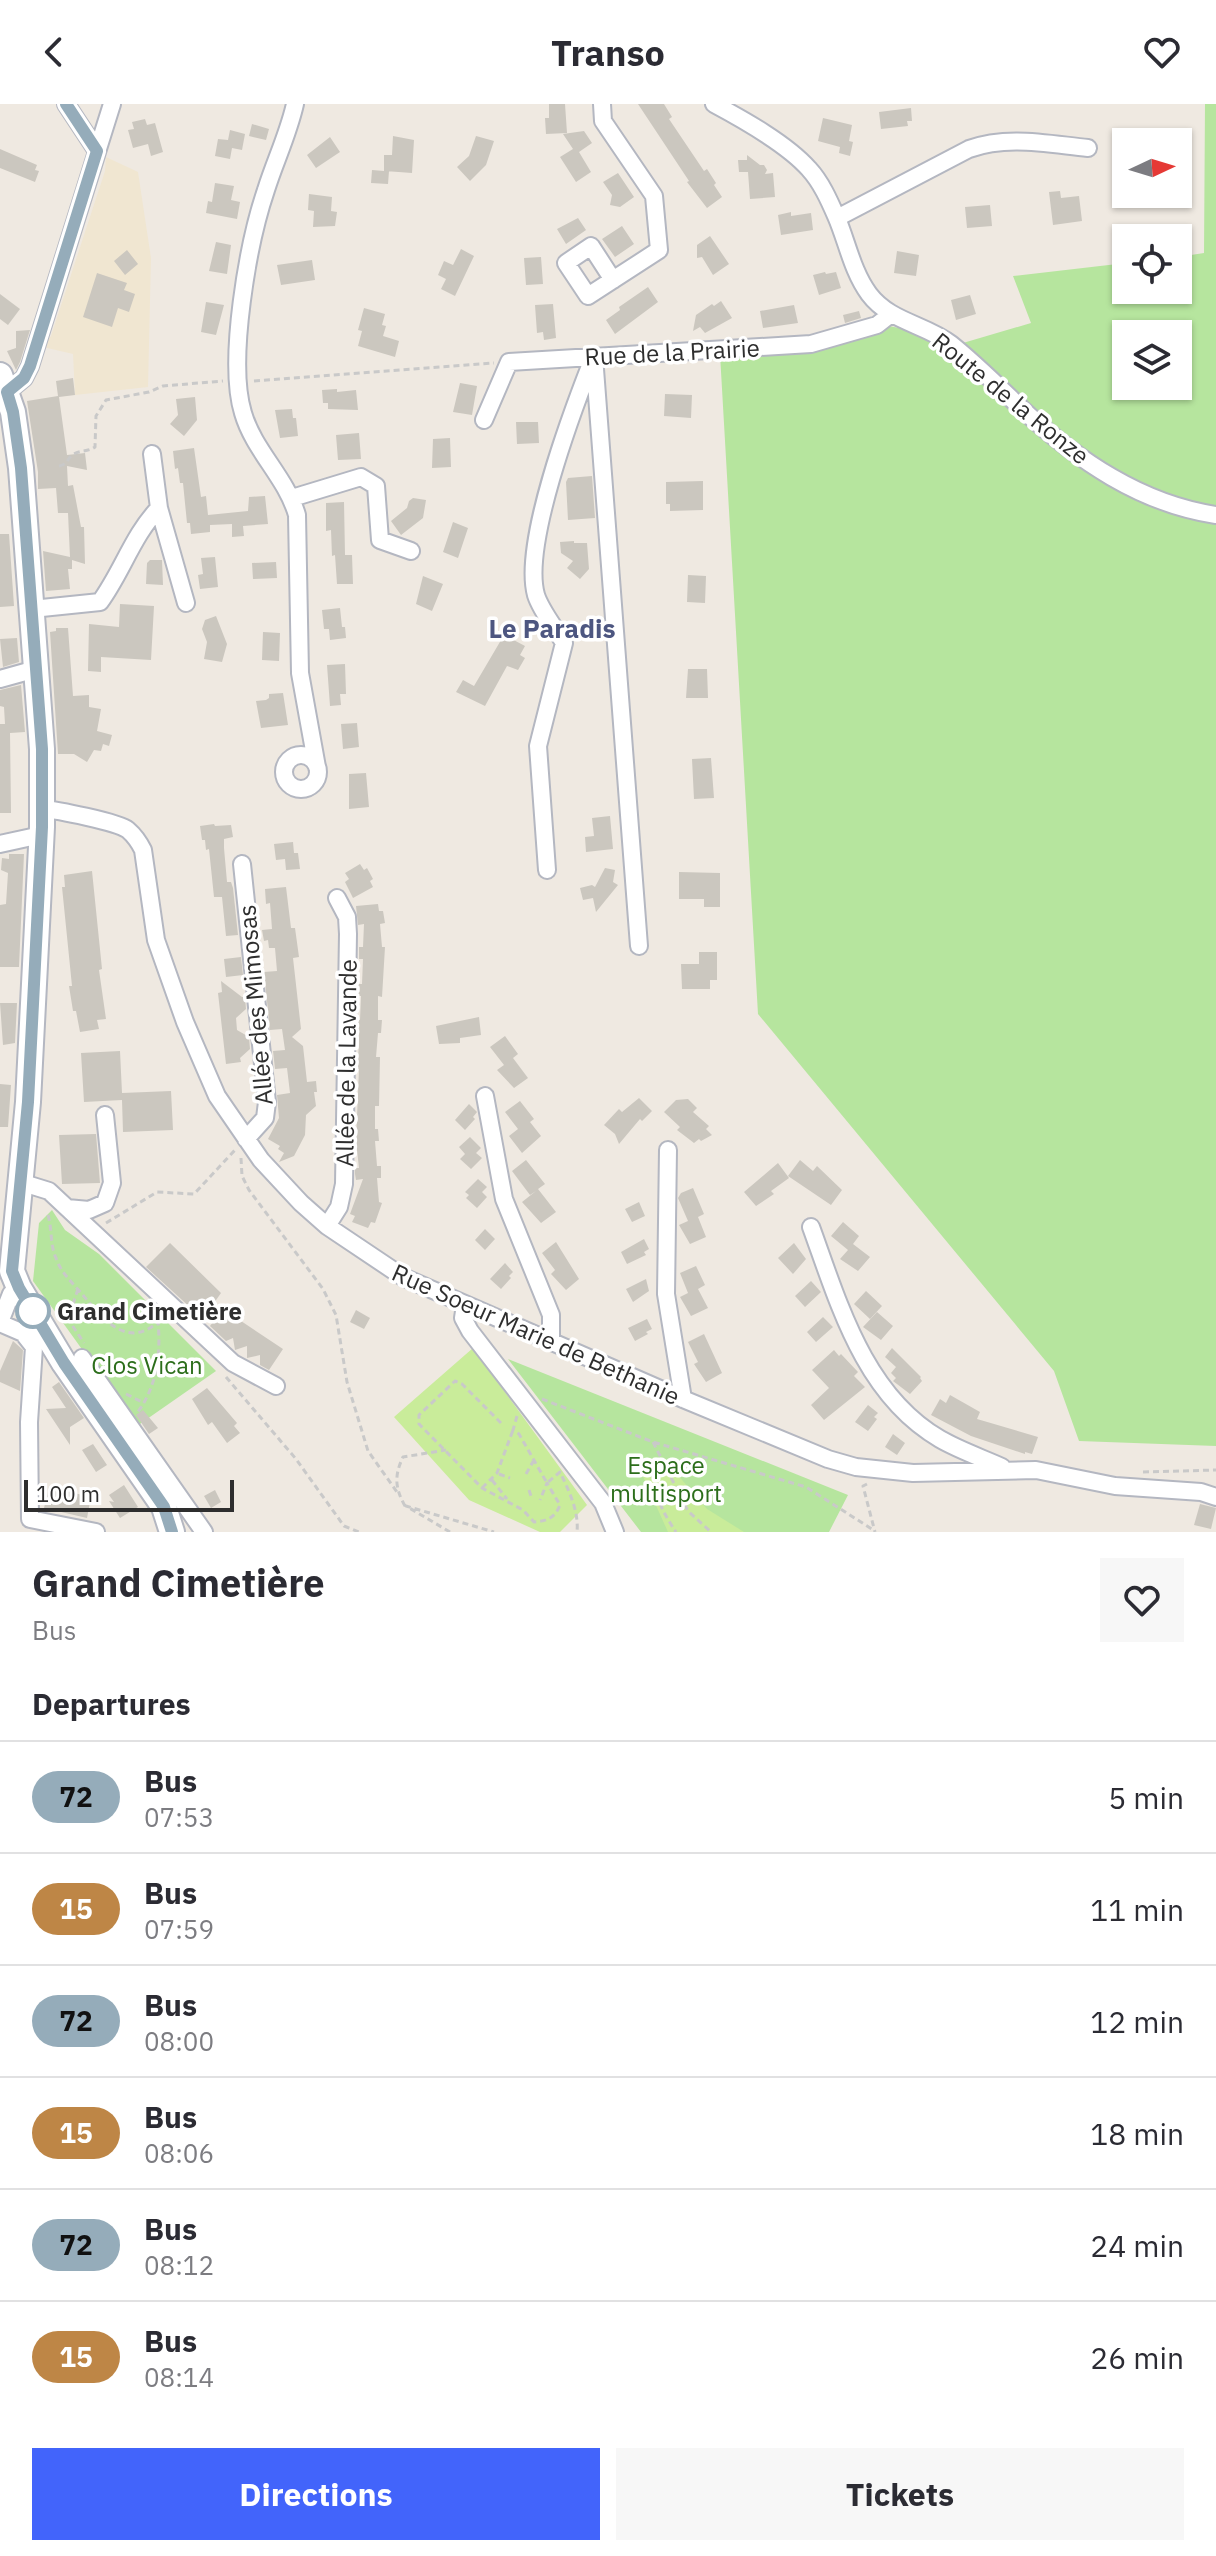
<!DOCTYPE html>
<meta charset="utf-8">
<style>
body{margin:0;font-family:"IBM Plex Sans",sans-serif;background:#f7f7f7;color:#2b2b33;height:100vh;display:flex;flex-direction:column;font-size:30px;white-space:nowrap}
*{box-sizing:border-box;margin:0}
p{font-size:26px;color:#7c7c81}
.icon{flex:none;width:44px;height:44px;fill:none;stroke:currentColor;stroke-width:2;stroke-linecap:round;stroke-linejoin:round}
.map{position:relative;height:1428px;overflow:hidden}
.side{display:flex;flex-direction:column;background:#fff;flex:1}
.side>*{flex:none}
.badge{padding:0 16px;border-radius:26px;font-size:28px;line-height:52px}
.needle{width:52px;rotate:86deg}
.fabs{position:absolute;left:1112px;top:24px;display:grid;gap:16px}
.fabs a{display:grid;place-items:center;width:80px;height:80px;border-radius:0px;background:#fff;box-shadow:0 2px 6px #0004;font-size:40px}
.scale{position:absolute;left:24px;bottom:20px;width:210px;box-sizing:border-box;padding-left:8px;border:4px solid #2e2e2e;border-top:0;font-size:22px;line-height:28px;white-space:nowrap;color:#2e2e2e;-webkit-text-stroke:6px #fff;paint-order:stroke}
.map>.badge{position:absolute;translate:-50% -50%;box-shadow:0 0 0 4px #fff}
h2{padding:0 32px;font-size:30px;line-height:72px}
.round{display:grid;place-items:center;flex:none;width:84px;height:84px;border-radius:0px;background:#f7f7f7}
.summary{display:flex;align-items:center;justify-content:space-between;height:136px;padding:0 32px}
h1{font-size:38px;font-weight:700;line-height:60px}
.cta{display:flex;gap:16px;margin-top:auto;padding:16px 32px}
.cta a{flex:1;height:92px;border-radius:0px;background:#4264fb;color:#fff;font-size:32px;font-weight:700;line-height:92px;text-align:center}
.cta a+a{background:#f7f7f7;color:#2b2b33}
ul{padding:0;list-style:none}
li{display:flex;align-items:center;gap:24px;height:112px;padding:0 32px;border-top:2px solid #e1e1e2}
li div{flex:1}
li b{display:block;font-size:30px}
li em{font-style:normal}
li .badge{min-width:88px;font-weight:700;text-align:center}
header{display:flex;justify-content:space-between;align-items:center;height:104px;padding:0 32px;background:#fff;font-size:36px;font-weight:700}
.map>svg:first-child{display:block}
</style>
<header><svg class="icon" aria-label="back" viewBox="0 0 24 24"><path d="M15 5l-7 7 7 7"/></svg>Transo<svg class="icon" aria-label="heart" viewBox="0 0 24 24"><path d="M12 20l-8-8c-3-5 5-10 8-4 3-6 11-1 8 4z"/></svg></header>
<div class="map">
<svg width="1216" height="1428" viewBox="0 0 1216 1428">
<rect width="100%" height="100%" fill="#efe9e1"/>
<path fill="#f0e6d1" d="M106,53L138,68L151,154L148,283L75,291L73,250L43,243L51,232L105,67Z"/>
<path fill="#b6e59e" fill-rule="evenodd" d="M1205,0H1216V1342L1079,1337L1054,1267L758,910L720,250L889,222L909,226L946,244L1031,219L1013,172L1126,159V186H1178V153L1204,149ZM1126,230H1178V282H1126Z
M52,1106L65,1126L99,1150L216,1267L137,1322L33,1177L39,1119Z
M508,1255L848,1391L829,1428H641Z"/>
<path fill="#c9ec9a" d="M473,1244L587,1401L560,1428H540L469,1396L394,1313Z
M664,1355L707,1405L744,1428H668L636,1357Z"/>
<path fill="#cbc7bf" d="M549,0H565L567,29L546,30L545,14H549Z
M638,0H664L672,13L669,15L704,67L707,65L716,79L714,81L722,93L707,104L687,78L689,77Z
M911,4L912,17H907L908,22L881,25L879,8Z
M823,14L852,21L849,37L853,38L850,52L839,49L840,43L818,37Z
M145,15L147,21L155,19L163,48L151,52L148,40L133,44L128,26L134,25L132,18Z
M252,20L269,25L266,36L249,32Z
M230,26L245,30L242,46L232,44L230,55L215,52L218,35L228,36Z
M584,27L592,39L579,48L591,68L576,78L560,53L573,45L563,30Z
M393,32L414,36L412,69L385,67H389L388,80L371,79L372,66L384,67V51H392Z
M476,32L494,37L486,61L470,77L457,63L469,52Z
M330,33L340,48L316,64L307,51Z
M0,45L37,61L35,66L39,67L35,78L0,64Z
M747,51L760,61H764L767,66L765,70L773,69L775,93L750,95L748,68H739L738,56H747Z
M618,69L634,93L620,103L610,101L612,91L603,78Z
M215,79L234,82L231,96L240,98L237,115L206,109L208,97L212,98Z
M1060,87L1061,94L1079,92L1082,117L1053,121L1049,88Z
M309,90L332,93L331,107L337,108L335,122L313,123L314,107L308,106Z
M990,101L992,122L967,124L965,103Z
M791,108V112L811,109L813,126L781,131L778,111Z
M578,114L586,126L566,140L557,125Z
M622,122L634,140L615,153L602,135Z
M710,132L729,160L713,171L702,153L697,154V141Z
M216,138L231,141L227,170L209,167Z
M461,145L474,152L455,192L441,185L446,175L438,171L444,157L453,161Z
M127,146L138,160L125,171L114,157Z
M897,147L919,151L916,172L894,169Z
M541,153L543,180L526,181L524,154Z
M312,156L315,176L281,181L277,161Z
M825,168L826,170L836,168L841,184L819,191L813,171Z
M97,169L127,179L124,186L135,190L129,208L118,204L112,223L83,213Z
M648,183L658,198L615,230L606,216L620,206L619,203Z
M0,190L20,205L8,221L0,215Z
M970,191L976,210L956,216L951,196Z
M721,197L732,214L705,229L700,223L693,227L696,211L712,200L714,202Z
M206,198L224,201L216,231L201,228Z
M553,200L556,234L544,236L543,228L537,229L535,201Z
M794,201L798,219L763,224L760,207Z
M364,204L385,210L382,221L386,222L383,232L399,237L395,253L358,242L362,227L358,226Z
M859,207L861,214L845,219L843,211Z
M30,226L20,258L16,266L7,247L16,244V227Z
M73,274L75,291L59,293L67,351L85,349L87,366L67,362L68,382L73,381L81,423H84L85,460L72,456V465H68L70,485L46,487L43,447L70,453L68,409H58L56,384L38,385V368L27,297L58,292L56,277Z
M460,279L477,282L472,311L453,308Z
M337,285V288L356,286L358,306L328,305V299H323L322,286Z
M665,290L692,291L691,314L664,312Z
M195,293L197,316L184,332L170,320L178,311L176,295Z
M292,305L293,314H296L298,332L280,334L275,306Z
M516,318H538L539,339L517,340Z
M359,329L361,355L338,356L336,331Z
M450,334L451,363L432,364L433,335Z
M194,344L201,393L206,392L208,411L248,407L249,393L265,392L268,420L243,422L244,432L232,433V420L210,421V428L191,430L190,419H187L183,379H180L178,364L175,365L173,347Z
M592,372L595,414L568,416L566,378L568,374Z
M703,377V406L670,407V400H666V378Z
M413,394L426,396L423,414L401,431L391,417L407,404L409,397Z
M344,398L345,451H352L353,480H337L335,451L332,452L331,426L326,427V399Z
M453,418L468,424L458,454L443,448Z
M0,430H9L14,502L0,503Z
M574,437V439H587L589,465L580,475L567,464L573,457L561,449L560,438Z
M215,453L218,483L200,485L198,471L203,470L201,454Z
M150,456H162L163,481L146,480L147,459Z
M276,458L277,474L253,475L252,459Z
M688,471L706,472L705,499L687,498Z
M423,472L443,480L432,507L416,500Z
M120,500L154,502L151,556L101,553V568L88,567L89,520L119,523Z
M340,504L342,523H345L346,534L330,536L329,525H324L322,506Z
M216,512L227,540L222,558L204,555L207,538L202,525L205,516Z
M56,524H68L73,592L89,591V603L101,605L97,627L112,631L109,642L103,640L101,647L94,646L87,658L74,650H58L50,528L56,527Z
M263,528L280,529L279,557L262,556Z
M504,531L525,542L520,551L525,554L518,566L507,562L485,602L456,588L463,576L474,582Z
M17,534L19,558L3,563L0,535Z
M345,560L346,590H340L341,601L330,602L327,561Z
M688,565H707L708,594H686Z
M21,581L25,628L10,629L11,709H0V620H5L4,603L0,602V586Z
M283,589L288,621L261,624L256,597L266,596L269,594V590Z
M357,619L359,643L343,645L341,620Z
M711,654L714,694L694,695L692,655Z
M366,669L369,703L349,705V670Z
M610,712L613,745L586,748L585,733L594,732L592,714Z
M214,720L215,722L231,721L233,733L224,735V744L227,778H231L233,784L238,831L226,832L222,793H214L209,745L206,746L205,736H202L200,722Z
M293,738L294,749H298L300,765L286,766L285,755L276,756L274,740Z
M9,750H24L19,863H0V801L6,800L8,769L1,766L2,754L9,755Z
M360,760L364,766L367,764L373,775L370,777L373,783L353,794L345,778L349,775L345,769Z
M605,764L615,766L613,778L618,781L596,808L593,794L583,796L580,784L592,781L595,783Z
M92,767L102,865L99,866L106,915L97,916L99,925L80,928L76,907H73L69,882H72L62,783H65L64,771Z
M679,768L720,769V803H704V795H679Z
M286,783L291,824H295L299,853L293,854L301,925L292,933L303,942L307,978L316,977L317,988H314L316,1002L306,1011L305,1031L294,1052L279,1058L284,1049L278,1045L280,1042L268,1035L279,1014L277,991L290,989L287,964L275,965L273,947L285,946L282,925L270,926L264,868L277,867L275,844H269L268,836L264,837L262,826L272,825L270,799L266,800L265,785Z
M378,800L379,807H383L385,819L380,820L382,843H385L382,893L378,892V916H382L381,929H378L376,953H380L379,1002H375V1025H378L379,1037H375L377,1062H381V1074H377L379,1098L382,1099L375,1119L371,1118L368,1124L352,1118L355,1112L350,1110L363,1075L356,1076L355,1070V1064H359L356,1037L359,965H357L359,941L358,916H360L361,892H358V880H362L363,855H359V843H363L364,820L358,821L356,802Z
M699,848H717V876H710V885H682L681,860H699Z
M241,853L243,871L226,873L224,855Z
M221,877L242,893H245L246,905L236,914L237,926L249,933L250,945L240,954L241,958L226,960L218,889L222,888Z
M0,899H17L15,939L3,941Z
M479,913L481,931L460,934V939L439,940L436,922Z
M505,932L518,950L513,954L528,974L514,984L497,966L504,961L490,943Z
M120,947L122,989L171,987L173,1026L123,1028L122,996L84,998L81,949Z
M0,980L11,981L8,1023H0Z
M639,994L652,1007L642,1017L640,1015L619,1040L615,1030L604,1021L619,1005L622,1008Z
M688,995L697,1004L693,1008L709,1022L706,1025L712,1031L701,1037L699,1035L694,1039L677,1026L680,1023L664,1008L676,996Z
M520,997L534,1015L530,1018L541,1032L522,1049L509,1032L518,1025L505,1008Z
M469,1000L477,1008L473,1013L475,1015L465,1026L455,1016Z
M96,1030L100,1079L62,1080L59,1031Z
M470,1033L481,1044L476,1049L482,1054L471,1065L460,1055L465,1050L459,1043Z
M526,1056L545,1080L538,1085L556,1108L541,1119L522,1098L536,1087L530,1091L512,1067Z
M800,1056L813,1067L817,1062L842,1086L831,1101L788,1072Z
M778,1059L789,1074L771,1087L774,1090L756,1102L744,1088Z
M478,1075L487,1083L482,1088L487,1093L477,1104L466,1094L469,1091L465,1088Z
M693,1084L704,1110L698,1113L706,1133L690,1140L679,1121L688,1117L678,1094L681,1089Z
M639,1098L645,1112L632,1118L625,1105Z
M843,1118L859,1132L853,1140L870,1153L858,1167L840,1155L848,1146L831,1132Z
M485,1125L495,1135L485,1146L475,1136Z
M644,1135L649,1145L644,1148L646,1151L627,1160L621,1148Z
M556,1138L579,1175L566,1186L551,1170L555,1166L542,1149Z
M170,1139L221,1189L214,1199L283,1245L269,1266L260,1261V1251L247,1254V1242L235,1246L233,1234L226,1237L210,1222L213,1218L193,1206L146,1163Z
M794,1139L806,1155L793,1170L778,1154Z
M505,1159L513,1168L509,1172L511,1174L501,1185L490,1175Z
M696,1162L705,1181L698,1185L708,1204L691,1212L680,1193L688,1189L680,1169Z
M646,1175L649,1187L633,1198L626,1185Z
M811,1177L821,1188L805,1203L795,1192Z
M866,1187L882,1202L870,1215L854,1200Z
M356,1206L370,1214L364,1225L350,1218Z
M877,1208L893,1222L881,1236L863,1223Z
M823,1213L833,1223L816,1238L807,1228Z
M647,1215L652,1225L646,1228L648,1230L635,1237L628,1224Z
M704,1230L722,1269L706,1278L694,1260L698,1258L688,1238Z
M13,1237L23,1246L20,1287L0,1278V1267Z
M892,1244L921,1273L920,1274L922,1277L910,1290L893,1277L896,1274L891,1269L896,1263L885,1253Z
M834,1246L839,1252L841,1250L858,1268L854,1272L865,1283L824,1316L811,1301L829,1284L812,1266Z
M59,1278L84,1314L70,1323V1341L46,1305L66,1304L52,1283Z
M207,1284L237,1319L234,1322L240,1329L227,1339L212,1318L208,1321L192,1295Z
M950,1291L980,1308L977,1315L1038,1333L1032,1350L1025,1348V1350L971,1332L931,1311L940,1295L946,1299Z
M868,1301L878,1309L874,1313L877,1315L868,1327L855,1318Z
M143,1306L158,1324L149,1330L136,1311Z
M893,1330L905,1339L897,1351L885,1343Z
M93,1340L107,1361L96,1368L82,1346Z
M124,1381L138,1403L120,1414L109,1397L114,1398L109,1391Z
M49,1383L91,1393L87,1414L44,1404Z
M215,1386L221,1398L211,1404L204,1392Z
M1200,1400L1216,1404L1211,1425L1194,1421Z"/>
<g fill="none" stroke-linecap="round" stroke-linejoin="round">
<g stroke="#b4b7c1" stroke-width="20">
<path id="minor" d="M66,0L97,47
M295,0C288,31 275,57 266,86C248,139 227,257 243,309C254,347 286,373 297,411L300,569L317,663
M602,0L603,17L654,92L659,146L588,192L566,159L591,142L613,176
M714,0C744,16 787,40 809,65C821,78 829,96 836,112C847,137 852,167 869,190C890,218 925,220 951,240C976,260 999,283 1022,305C1077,356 1141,400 1216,411
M837,114L969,45C1007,31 1048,40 1088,44
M594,252L639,842
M7,288L24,274L30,262L112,0
M484,316L509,258L811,240L877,221L891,210
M152,350L159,404L186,499
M292,394L361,373L376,382L380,436L411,447
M32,505L100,498C122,468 133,431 159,404
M0,575L36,565
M284 668a17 17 0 1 1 34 0a17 17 0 1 1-34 0Z
M42,705C57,706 118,718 128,726C135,732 139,738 143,746L156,836L185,918L217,992L261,1056L301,1099L327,1122L403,1173L683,1295L828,1355L856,1363L913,1369L1036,1366L1115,1382L1201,1388L1216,1393
M0,740L41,731
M242,760L267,998L265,1014L246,1035
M547,766L538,642L564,539C556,525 541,507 536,491C522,441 572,308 592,257
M485,992L504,1095L551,1211V1237
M668,1046L666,1190L683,1295
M20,1078L49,1087L233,1259L276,1282
M67,1104L89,1106L105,1099L112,1079L105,1011
M327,1122L339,1103L344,1080L348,830L347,813L337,794
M811,1123C839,1200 864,1291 940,1335C959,1346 982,1354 1002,1363
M465,1201L463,1214L470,1227L603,1399L615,1428
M0,1218L11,1190L19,1184
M0,1219L23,1229L34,1243L29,1318L30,1415L96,1428
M82,1254L204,1428"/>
</g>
<g stroke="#b4b7c1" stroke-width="28">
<path id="secondary" d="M0,271L13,308L21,364L42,645V723L28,998L12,1167L19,1184L64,1259L164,1403L172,1428"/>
</g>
<path stroke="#c9c9c9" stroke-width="3" stroke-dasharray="6 4" stroke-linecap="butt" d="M254,277L494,259
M59,362C68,360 66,357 72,351C79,346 88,348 95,343L96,312L106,296L149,288L163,282L223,277
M241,1054L242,1072L249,1086L323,1185L336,1211L347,1278L368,1347L397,1388
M48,1111C52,1124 50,1141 56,1154C61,1169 72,1178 82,1190C102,1214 127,1246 158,1218C161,1249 157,1283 137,1309
M106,1119L157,1088L194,1090L235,1046
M78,1185L68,1215L84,1239
M226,1273L296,1355L344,1422L359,1428
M126,1290L144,1299
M542,1295L653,1338L806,1383L875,1427
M517,1312L513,1326L519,1330L547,1379L560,1368C569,1387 579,1407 577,1428
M501,1319L462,1280L455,1277L419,1311V1320L482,1384L523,1406L534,1418C547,1417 555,1414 560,1401L547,1379L540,1396
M653,1338L688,1407L711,1428
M663,1357L655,1359C648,1381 663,1409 676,1428
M1143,1368L1216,1366
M499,1370L510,1374
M526,1370L534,1356
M492,1376L507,1395
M867,1380L863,1382L875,1428
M482,1384L497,1369L513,1326
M529,1386L531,1392
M405,1402C395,1384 394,1372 403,1353L446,1346
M450,1428L406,1402L494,1428"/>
<use href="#minor" stroke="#fff" stroke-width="16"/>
<use href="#secondary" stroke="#fff" stroke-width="24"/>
</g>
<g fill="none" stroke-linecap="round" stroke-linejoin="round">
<g stroke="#fff" stroke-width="18">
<path id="line" d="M66,0L97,47L30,262L24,274L7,288L13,308L21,364L42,645V723L28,998L12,1167L19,1184L64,1259L164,1403L172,1428"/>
</g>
<use href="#line" stroke="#95acba" stroke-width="12"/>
</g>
<circle fill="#fff" stroke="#95acba" stroke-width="4" cx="33" cy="1207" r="16"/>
<g text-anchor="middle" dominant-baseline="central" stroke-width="7" stroke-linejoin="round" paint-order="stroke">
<g font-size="24" fill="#2e2e2e" stroke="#fff">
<text transform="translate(672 248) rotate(-3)">Rue de la Prairie</text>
<text transform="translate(1011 294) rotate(39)">Route de la Ronze</text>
<text transform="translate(255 901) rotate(-95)">Allée des Mimosas</text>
<text transform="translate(346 959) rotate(-89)">Allée de la Lavande</text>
<text transform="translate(536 1230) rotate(24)">Rue Soeur Marie de Bethanie</text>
</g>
<g font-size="24" font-weight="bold" fill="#2e2e2e" stroke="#fff" text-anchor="start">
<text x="57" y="1207">Grand Cimetière</text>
</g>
<g font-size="24" fill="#2c6e1b" stroke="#fff">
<text x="147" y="1261">Clos Vican</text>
<text x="666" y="1361">Espace<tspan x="666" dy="28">multisport</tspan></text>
</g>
<g font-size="26" font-weight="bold" fill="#4d5680" stroke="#fff">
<text x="552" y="524">Le Paradis</text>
</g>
</g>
</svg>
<div class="fabs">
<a><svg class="needle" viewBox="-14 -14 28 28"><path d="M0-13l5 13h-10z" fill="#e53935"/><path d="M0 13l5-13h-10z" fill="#7c7c81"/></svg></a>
<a><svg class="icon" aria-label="locate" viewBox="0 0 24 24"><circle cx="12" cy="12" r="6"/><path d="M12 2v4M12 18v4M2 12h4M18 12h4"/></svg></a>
<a><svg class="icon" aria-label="layers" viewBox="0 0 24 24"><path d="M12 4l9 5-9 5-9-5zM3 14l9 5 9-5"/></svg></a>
</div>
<div class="scale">100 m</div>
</div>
<section class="side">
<div class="summary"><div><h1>Grand Cimetière</h1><p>Bus</p></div><a class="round"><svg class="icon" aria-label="heart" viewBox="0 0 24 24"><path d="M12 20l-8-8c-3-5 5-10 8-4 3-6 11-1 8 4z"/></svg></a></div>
<h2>Departures</h2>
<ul>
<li><span class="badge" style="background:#95acba;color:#111">72</span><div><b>Bus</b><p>07:53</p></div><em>5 min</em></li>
<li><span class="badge" style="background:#be8646;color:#fff">15</span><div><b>Bus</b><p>07:59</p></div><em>11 min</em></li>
<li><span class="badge" style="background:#95acba;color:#111">72</span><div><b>Bus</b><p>08:00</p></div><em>12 min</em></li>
<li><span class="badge" style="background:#be8646;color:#fff">15</span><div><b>Bus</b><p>08:06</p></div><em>18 min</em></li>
<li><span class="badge" style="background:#95acba;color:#111">72</span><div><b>Bus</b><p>08:12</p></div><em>24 min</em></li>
<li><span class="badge" style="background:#be8646;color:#fff">15</span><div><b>Bus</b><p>08:14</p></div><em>26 min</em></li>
</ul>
<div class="cta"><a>Directions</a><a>Tickets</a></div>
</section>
